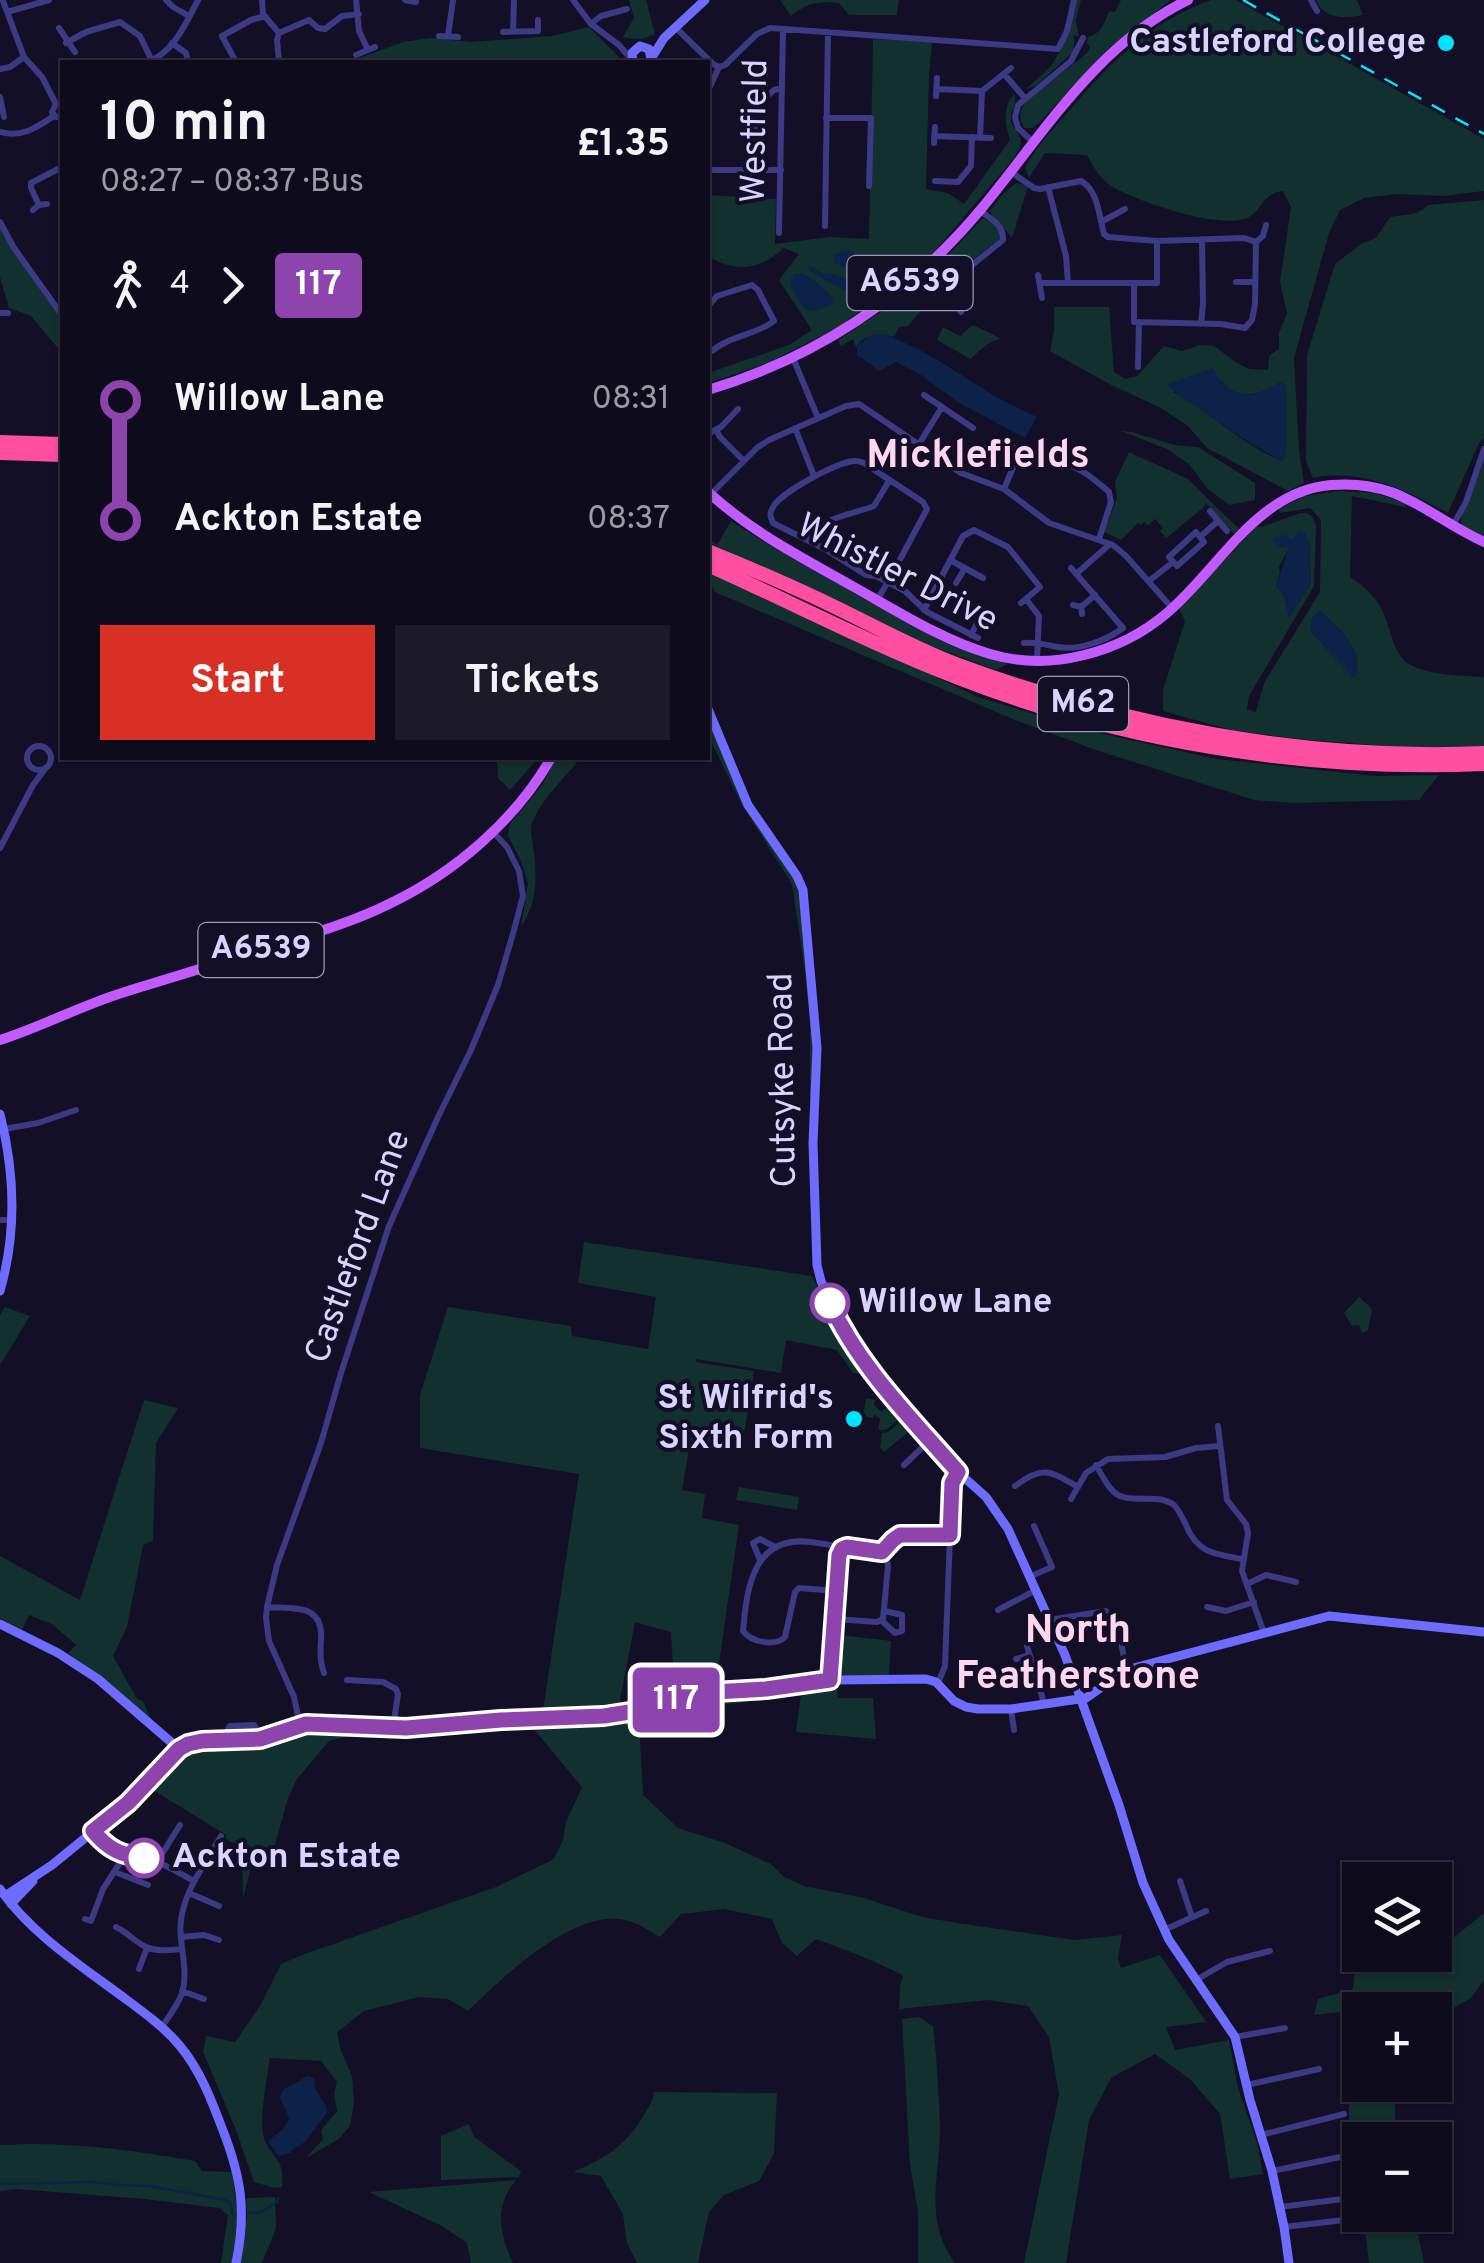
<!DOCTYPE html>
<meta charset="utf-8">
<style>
body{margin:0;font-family:Overpass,sans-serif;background:#1c1929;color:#f1f3f6;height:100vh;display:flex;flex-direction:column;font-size:38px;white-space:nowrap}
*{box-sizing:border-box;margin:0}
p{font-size:32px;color:#9b9ba3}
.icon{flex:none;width:55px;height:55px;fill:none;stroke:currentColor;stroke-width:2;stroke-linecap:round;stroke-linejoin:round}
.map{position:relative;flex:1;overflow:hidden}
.panel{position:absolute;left:60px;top:60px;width:650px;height:700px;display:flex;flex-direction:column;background:#0e0b1c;border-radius:0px;box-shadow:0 2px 8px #0004,0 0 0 2px #2e2b3b}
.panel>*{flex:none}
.badge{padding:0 20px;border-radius:8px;font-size:35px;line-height:65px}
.controls{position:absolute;left:1342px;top:1862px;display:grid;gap:20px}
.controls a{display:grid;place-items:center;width:110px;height:110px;border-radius:0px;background:#0e0b1c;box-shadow:0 2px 8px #0004,0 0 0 2px #2e2b3b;font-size:50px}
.map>.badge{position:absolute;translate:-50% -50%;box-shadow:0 0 0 5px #fff}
.legs{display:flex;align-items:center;gap:15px;height:110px;padding:0 40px;font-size:32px}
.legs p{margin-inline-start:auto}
.headline{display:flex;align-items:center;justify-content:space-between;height:170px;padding:0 40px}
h1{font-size:55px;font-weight:700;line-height:75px}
.cta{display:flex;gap:20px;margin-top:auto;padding:20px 40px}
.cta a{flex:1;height:115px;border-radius:0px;background:#d93025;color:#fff;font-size:40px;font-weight:700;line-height:115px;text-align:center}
.cta a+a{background:#1c1929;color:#f1f3f6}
ul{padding:0 40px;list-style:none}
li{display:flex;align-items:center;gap:35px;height:120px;font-size:38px}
li i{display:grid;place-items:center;width:15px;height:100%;margin:0 12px;background:currentColor}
li i::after{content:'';width:25px;height:25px;margin:-12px;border:8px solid;border-radius:50%;background:#0e0b1c}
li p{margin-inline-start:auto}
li:first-child i{background:linear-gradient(#0000 50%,currentColor 0)}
li:last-child i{background:linear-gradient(currentColor 50%,#0000 0)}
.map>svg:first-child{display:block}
</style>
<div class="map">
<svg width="1484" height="2263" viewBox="0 0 1484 2263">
<rect width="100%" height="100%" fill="#130f26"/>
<path fill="#12302f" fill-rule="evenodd" d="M629,0H646L655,34C644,40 635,40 623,37L634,18Z
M780,0H899L897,15H849L839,3C818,1 807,3 791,16Z
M1077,0H1081L1076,20L1079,37L1074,35V51L1037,85L1026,89L1051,66L1060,51Z
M1121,0H1171L1109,48L1038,124L1032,128H1024C1019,118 1019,111 1026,101L1086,54L1090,48L1087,43L1088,37C1102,33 1104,24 1109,11L1115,12Z
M1211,0H1236L1484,139V191L1443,196L1396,194L1364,198L1340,210L1329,233L1294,358L1299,451L1304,483L1288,491L1207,448L1188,426L1161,408L1113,386L1050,351L1054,330V307H1109L1114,372L1125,379L1137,376L1164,346L1182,351L1200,345L1214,346L1237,363L1249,369L1268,370L1269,356L1279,349V333L1287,313L1280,282L1291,207L1283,191C1262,193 1262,211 1247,218C1219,230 1136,201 1111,186C1100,179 1093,166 1087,155L1045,153L1029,178L1025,168C1033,151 1049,134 1062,119C1104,69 1148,22 1211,0ZM1219,382C1237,399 1260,398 1279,382L1286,386V452L1282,461C1242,445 1211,412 1173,392Z
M1316,0H1357L1363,15C1345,19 1323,19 1316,0Z
M589,27L624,62H349L403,42L430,38L471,42L552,36Z
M873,39L932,42L929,75L926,189L948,193L964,204L1010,140C1005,124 1002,107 1014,94C1018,107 1011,106 1011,118C1011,128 1020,133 1021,142C1021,147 1016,154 1014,158L930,257L900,282L839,327L765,364L708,383V373L789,345L812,330L779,280L799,254L784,248C761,269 736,274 708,256V195L776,199L775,244L830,237L869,239Z
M1016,183L1028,186L1012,238C1007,230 992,217 990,211L1002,195Z
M1484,200V438L1480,441L1448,513C1405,490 1363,468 1313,478L1306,461L1307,355L1335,264L1361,244L1376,238L1390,217C1403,215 1420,215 1428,205Z
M983,218L995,224L1001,232L1000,238L943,284L908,326L899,327L894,337C880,332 865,334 856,347L853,339L841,346L838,340L888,307L947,256Z
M0,228L62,311V353L31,316L9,308L0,277Z
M973,325L1000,338L986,345L970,359L937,340L943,327L960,336Z
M1121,431L1132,432L1174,445L1198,447L1255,483V500L1229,505L1207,488L1189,464L1183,460L1167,449Z
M1129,452L1188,479L1239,529L1234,534L1206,503L1203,508L1166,538L1160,531L1163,528L1155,519L1148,525L1144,522L1141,525L1138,523L1121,540L1104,532L1117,498L1115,482Z
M1484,456V538L1462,526L1461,518Z
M1339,491L1375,493L1407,504L1405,507L1352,496L1350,577C1364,586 1376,597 1383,612C1390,627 1393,651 1406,662C1423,675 1463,676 1484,677V746L1422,749L1299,739L1231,730L1163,711V690L1185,621L1179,608L1256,527H1261L1301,513C1311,513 1313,516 1316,525L1314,586L1249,696L1247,709L1256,712L1264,683L1320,592L1321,520L1310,508L1280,513L1279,509L1305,496ZM1293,541L1309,543L1311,584L1289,616L1284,595L1276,586L1280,573L1279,567Z
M731,521C777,551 825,577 873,603C917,626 960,651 1008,664L996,670L910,638L708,542V538L717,545Z
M708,569L978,697L1094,732L1217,759L1376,776L1439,775L1419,800L1293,803L1254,800L1096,750L1015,720L715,592L708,580Z
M708,715L750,811L797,880L801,890L815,1050L810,1128V1024L805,971L792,884L742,805L708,735Z
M497,758H538L510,790L498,778Z
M556,758H581C568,774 534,807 531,828C531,835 533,845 534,852C537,880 537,903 521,927L528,884L521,861L508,836L510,824L543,784Z
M584,1242L812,1276L851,1353L865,1369L861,1373H853L837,1350L786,1340L781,1373L696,1359V1362L754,1371L745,1429L740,1436L737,1451L690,1444L682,1490L705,1494L702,1518L739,1525L716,1684L697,1687L659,1701L673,1668L671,1632L635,1622L619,1705L543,1710L579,1474L420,1448V1395L448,1307L571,1326L572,1336L648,1349L656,1297L578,1283Z
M1359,1297L1372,1309L1368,1330L1362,1333L1359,1325L1352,1326L1344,1313Z
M5,1307L30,1316L0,1365V1315Z
M866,1398L875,1400L874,1405L881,1412L890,1405L902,1417L886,1430H878L880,1419L874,1414L873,1418L863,1416Z
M144,1400L178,1408L156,1443L153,1541L143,1545L127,1627L113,1656L137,1699L143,1701L152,1722L68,1653L76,1645L52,1624L29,1615L22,1630L0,1618V1556L80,1600Z
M901,1421L912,1429L884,1452L880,1447L882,1433L888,1432Z
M739,1487L799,1497L797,1510L736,1500Z
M839,1635L891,1641L889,1675L837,1677Z
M837,1682L838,1698H873L876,1739L796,1732L802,1686Z
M768,1691C751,1708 721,1702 698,1707C680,1712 674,1722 652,1724L661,1712L706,1697Z
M639,1721L643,1795L678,1828L725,1843L771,1864L784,1877L804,1886L864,1898L922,1917L964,1924L1074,1940L1122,1935L1118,1958L1121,1968L1160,1955L1206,2022L1166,2027L1175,2050L1229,2040L1238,2088L1257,2142L1263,2174L1230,2179L1220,2114L1190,2079L1155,2054L1111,2078L1089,2120L1066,2263H1024L1059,2094L1049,2037L1028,2006L988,2000L899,2009L900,1986L903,1975L859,1955L816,1939L797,1956L782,1943L772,1919L724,1909L681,1914L660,1937C649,1931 637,1922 625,1920C574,1908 502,1978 468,2011L448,1999L419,1997L364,2011L337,2032L341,2051L352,2076L354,2103L350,2126L339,2139L306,2158L323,2139L321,2130L337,2111L334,2093L337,2082L321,2061L270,2058C267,2076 260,2117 263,2134C268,2157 286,2157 282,2187L274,2188L254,2182L236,2130L203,2052L206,2036L235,2042L260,2006L281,1964L302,1955L496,1887L554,1859L563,1840L566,1822L582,1787L533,1728Z
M302,1734L351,1736L329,1741L297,1779L288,1798L274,1848L253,1859L243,1898L242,1847L225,1839L226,1835L150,1788L186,1749L261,1744Z
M1484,1913V1980L1471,1998L1445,2013L1435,2014V2010H1360V2085H1395V2120L1399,2140H1360V2197L1349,2120L1348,2011L1314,2015L1318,1999L1353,1989L1360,1926V1955H1416L1425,1961Z
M919,2017L933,2026C937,2060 939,2094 940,2128C940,2176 923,2220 955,2263H918V2211L910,2165L902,2019Z
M654,2092L777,2093L774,2153L759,2181L724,2195L709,2212L698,2263H637L627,2243L623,2214L601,2176L573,2172C605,2158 626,2146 644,2115C649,2106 653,2101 654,2092Z
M469,2124L474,2137L521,2171L519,2177L441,2180V2136Z
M30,2144C86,2144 139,2151 195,2161L202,2171L232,2172L238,2216L247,2219L246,2198L275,2197L276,2228L262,2263H221L228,2215L219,2208L144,2199L16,2189L0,2191V2145Z
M516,2180C493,2208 500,2234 513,2263H471L467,2243L442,2226L369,2192Z
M1363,2215H1414L1424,2263H1369Z"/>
<path fill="#0c2248" d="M848,250L878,267L880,272L878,277L864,268L843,267L834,262V256L841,251Z
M809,266L824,274H834L866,287V291L860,296C841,290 822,280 806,267Z
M802,273C813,279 825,288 833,299L832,304C805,320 803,306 790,285L794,274Z
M884,334C922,348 954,370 988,392C1003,401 1021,409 1037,417L1025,438L959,403L921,375L896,362L879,371L857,355V346L870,336Z
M1213,368C1227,398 1254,403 1279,382L1286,386V452L1282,461C1250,445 1222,424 1193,404C1183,397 1174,394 1168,384Z
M1298,531L1305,532L1309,543L1311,584L1289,618L1284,595L1276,586C1281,572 1283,561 1290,547H1278L1272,538L1283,535L1293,540Z
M1320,611C1339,627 1368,651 1354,679L1310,631C1310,621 1312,616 1320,611Z
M308,2076L314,2078L315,2089L326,2106L327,2113L305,2142L292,2150L291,2153L278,2156L268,2141L284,2128L289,2119L280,2097L284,2089Z"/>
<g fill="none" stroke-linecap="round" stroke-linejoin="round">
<path stroke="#0c2248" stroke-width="2.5" d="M0,2184L95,2182L117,2185L148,2186L227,2200L230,2202L232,2214
M249,2213L261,2212L277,2202L278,2198"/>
<path stroke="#3d3a85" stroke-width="6" d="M166,0L173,7L189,16
M262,0L263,14L279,33
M356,0L359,31L368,50
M405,0L416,2
M573,0L591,24L619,45L631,59
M1311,0L1317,11
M3,1L24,57L42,77L56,104
M7,12L49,0
M592,23L601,16L627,9
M59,28L75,52
M676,28L713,64L719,67
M513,31L514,0
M503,32L538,31V20
M279,33L309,20L318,28L325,29L342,16L359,14
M439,36L458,37
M448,36L453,0
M66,43L86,32L120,22L140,36L152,61
M172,43L186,53L188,62
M356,55L375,47
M147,62C173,54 186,23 198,0
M236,62L222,36L251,20L265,16
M279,62L277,40L279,33
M0,69L10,67L24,57
M1004,74L1024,97
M937,89L982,91
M708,91L719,67L725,65L757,34L770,28L1058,49L1067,31L1074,0
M936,96L937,78
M0,97L4,117
M62,105L56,104L52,112L56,117H62
M826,118H871L869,186
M0,132C22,138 36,128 54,116
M934,136L991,138
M980,138L982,91L1011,68
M1033,142L1018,128L1015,117L1018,105L1071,61L1083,38
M934,143L935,127
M708,170H781
M754,170L756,106L774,90L782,88
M1011,172L1034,188L1040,189L1081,181C1098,190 1099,216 1104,234L1108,237L1157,241L1244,238L1256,242
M935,181L958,182L971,166L972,137
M1048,187L1066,256L1068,282
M39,205L31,188V183L62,167
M33,210L39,205L47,204
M0,222L14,248L62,315
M1101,222L1125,209
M825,226L828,32
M779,233L783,29
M1256,242L1263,236L1266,225
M1038,275L1042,298
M1236,282H1254
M1040,283H1157V241
M1134,283V322L1221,324L1245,328L1252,320L1255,304L1256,242
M708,306L717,296L752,285L758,290L774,321C756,335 729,336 712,351L708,350
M961,312L953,298L950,283L1003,240C1004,225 991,219 980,211
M0,313H8
M1201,324L1203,304L1202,239
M793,358L818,418
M1138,367L1139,322
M924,395L942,407
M795,428L814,476
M716,430L720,437L744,461
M708,434L721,427L738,409
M998,441C1023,454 1050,456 1076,468C1088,473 1098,483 1109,492L1111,502L1099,539
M919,444L942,407L973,428
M1004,489L1020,451
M711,494L758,447L769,440L846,406L859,404L961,473L1004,489L1049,523L1113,545L1126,556L1172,608
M1210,511L1227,531
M1453,525L1466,502L1484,449
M1196,532L1204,542L1177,566L1169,557Z
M1200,537L1218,521
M808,540C820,517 851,515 874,506L889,481
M950,560L983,578
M1076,574L1110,544
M1149,581L1173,562
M956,583L965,568
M1026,599L1039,616L1037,660
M877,600L888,582L927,509L923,502L864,463C861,462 859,461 856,461C840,460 780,493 773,507C769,515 770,515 773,523L825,549L866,575L876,576L905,591L927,612L978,638
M1073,605L1081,607L1082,614
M1081,607L1095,595
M924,610L963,536L974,530L1008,547L1040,587L1021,603
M971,635L980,617
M1024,643C1038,642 1046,645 1058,647C1079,651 1107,640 1123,628L1071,568
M27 758a12 12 0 1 1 24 0a12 12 0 1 1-24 0Z
M0,848L33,785L45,769
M4,1129L38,1123L76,1110
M0,1220H12
M1218,1426L1227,1500L1246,1524L1248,1533L1242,1571L1264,1633
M904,1465L930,1440
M1096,1465C1102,1475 1109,1491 1120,1496C1137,1503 1158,1493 1174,1505C1179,1510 1183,1519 1186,1525C1197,1553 1215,1554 1242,1559
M1015,1486C1043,1465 1050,1471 1078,1487
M1071,1499L1086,1473L1108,1459L1165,1457L1196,1448L1220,1446
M760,1560L753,1543L760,1539L775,1547
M1029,1577L1052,1567L1034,1526
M1247,1584L1266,1575L1296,1582
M837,1591L799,1588L795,1592L785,1637C775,1647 751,1642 743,1631C747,1587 753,1535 811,1542C822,1544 832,1544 842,1549L847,1547L880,1552L885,1551
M267,1607C294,1609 324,1603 321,1641C320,1652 320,1663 324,1673
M1207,1607L1226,1611L1254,1602
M998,1610L1036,1590
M835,1619L877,1622L883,1619L888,1566L885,1551L896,1537L950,1535
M881,1620L895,1633L902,1631V1615L885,1611
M1049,1620L1106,1611
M1027,1646L1044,1703
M1016,1659L1030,1655
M1126,1670L1121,1641L1127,1640
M347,1680L383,1682L396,1689L398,1694L393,1728
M830,1680L839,1555L842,1549
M938,1683L945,1666L952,1483L958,1472
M1011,1709L1014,1730
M300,1725L294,1697L269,1641L266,1618L267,1607L277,1565L321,1443L341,1373L389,1226L438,1117L471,1050L498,985L514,930L523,896L519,871L507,847L493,832
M227,1740L228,1729L230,1726L254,1725L256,1728L257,1739
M93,1831C117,1861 126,1850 157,1862C170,1867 182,1875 194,1881
M157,1862L180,1825
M115,1872L148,1885
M1180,1881L1192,1917
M189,1893L219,1906
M85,1919L91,1921L103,1889L125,1855
M116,1927C127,1932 135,1942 146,1947C157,1952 170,1950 182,1949
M1164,1930L1206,1911
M181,1937L204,1935L219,1940
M139,1969L147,1948
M1196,1980L1227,1962L1270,1951
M182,1991L204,1999
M162,2027C169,2016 178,2005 182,1993C190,1967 176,1940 182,1914C188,1885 207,1861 221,1836
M1235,2037L1285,2028
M1247,2085L1319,2069
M1261,2135L1344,2114
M1272,2171L1350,2155
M1280,2207L1358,2197
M1284,2227L1344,2220L1345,2228"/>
<path stroke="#6f6bff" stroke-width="9" d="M651,59L664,38L705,0
M633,62L632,53L640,46L649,49L651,60
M708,709L748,805L797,876L803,890L817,1048L813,1143L817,1265L821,1281L842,1328L892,1398L958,1472L986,1497L1008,1529L1065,1655L1119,1805L1143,1883L1169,1940L1235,2037L1250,2100L1272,2171L1284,2227L1289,2263
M0,1114C15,1173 17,1232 0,1291
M0,1624L58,1653L98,1679L179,1749
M0,1889C32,1935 83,1967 127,2000C146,2014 165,2028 180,2046C200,2070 211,2099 222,2128C241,2176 247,2211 236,2263
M5,1896L52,1865L128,1803L179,1749L188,1743L203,1741L260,1739L307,1724L406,1728L501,1720L604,1716L655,1707L705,1692L766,1689L837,1680L926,1679L936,1682L954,1701L966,1707L978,1709H1011L1086,1698L1126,1670L1329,1616L1484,1632
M11,1904L33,1881"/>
<path stroke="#c25bff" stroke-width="10" d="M708,390C818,357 908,297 982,208C1044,133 1097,44 1188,0
M708,492C753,533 801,557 854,587C897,611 942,640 990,654C1050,672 1120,653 1167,613C1219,569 1257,491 1331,485C1401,479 1427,516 1484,542
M0,1040C44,1026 84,1004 128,991C179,975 231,960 281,943C318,932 355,921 389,904C454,873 515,821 551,758"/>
<path stroke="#ff4fa3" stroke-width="14" d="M0,442L62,444
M0,453L62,455
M708,551C752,569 796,588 839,609C878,628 916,649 956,664C1123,726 1306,761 1484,753
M708,565C791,602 871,644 956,677C1121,742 1308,772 1484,764"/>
<path stroke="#00e5ff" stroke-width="2.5" stroke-dasharray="15 12" stroke-linecap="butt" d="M1243,0L1484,134"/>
</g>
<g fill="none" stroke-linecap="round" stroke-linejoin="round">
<g stroke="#fff" stroke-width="22">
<path id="line-1" d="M144,1858C120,1855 108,1849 93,1831L128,1803L179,1749L188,1744L202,1741L260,1739L306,1724L406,1728L501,1720L604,1716L655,1708L697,1693L766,1689L830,1680L839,1555L842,1549L847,1547L882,1552L893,1540L900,1535H950L952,1483L958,1472C912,1419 859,1367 830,1303"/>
</g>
<use href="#line-1" stroke="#8e44ad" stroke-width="15"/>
</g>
<g fill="#00e5ff" stroke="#130f26" stroke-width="4">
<circle cx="1446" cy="43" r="10"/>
<circle cx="854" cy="1419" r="10"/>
</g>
<g fill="#fff" stroke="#8e44ad" stroke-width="5">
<circle cx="830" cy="1303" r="18"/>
<circle cx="144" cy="1858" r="18"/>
</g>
<g text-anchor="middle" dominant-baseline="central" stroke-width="8" stroke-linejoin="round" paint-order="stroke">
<g fill="#130f26" stroke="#9e99be" stroke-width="2.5">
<rect x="847.5" y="256" width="125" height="54" rx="8"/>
<rect x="1038" y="677" width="90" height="54" rx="8"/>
<rect x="198.5" y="923" width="125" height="54" rx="8"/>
</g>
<g font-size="32" font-weight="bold" fill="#d9d4ff">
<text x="910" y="283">A6539</text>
<text x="1083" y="704">M62</text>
<text x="261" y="950">A6539</text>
</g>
<g font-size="35" font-weight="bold" fill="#d9d4ff" stroke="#130f26" text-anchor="end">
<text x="1426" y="43">Castleford College</text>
<text x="834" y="1399">St Wilfrid's<tspan x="834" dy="40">Sixth Form</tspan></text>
</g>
<g font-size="35" fill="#d9d4ff" stroke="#130f26">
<text transform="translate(756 131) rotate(-89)">Westfield</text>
<text transform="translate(897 574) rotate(27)">Whistler Drive</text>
<text transform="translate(784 1080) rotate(-91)">Cutsyke Road</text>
<text transform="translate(359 1247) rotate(-70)">Castleford Lane</text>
</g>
<g font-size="35" font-weight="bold" fill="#d9d4ff" stroke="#130f26" text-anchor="start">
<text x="858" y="1303">Willow Lane</text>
<text x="172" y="1858">Ackton Estate</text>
</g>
<g font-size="40" font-weight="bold" fill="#ffd6f0" stroke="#130f26">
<text x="978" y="457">Micklefields</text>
<text x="1078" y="1632">North<tspan x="1078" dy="46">Featherstone</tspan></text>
</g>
</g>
</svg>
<div class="controls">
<a><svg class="icon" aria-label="layers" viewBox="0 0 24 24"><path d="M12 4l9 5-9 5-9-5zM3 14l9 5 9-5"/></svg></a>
<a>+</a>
<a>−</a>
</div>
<b class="badge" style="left:676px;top:1700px;background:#8e44ad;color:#fff">117</b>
<section class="panel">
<div class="headline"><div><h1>10 min</h1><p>08:27 – 08:37 · Bus</p></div><b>£1.35</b></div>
<div class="legs"><svg class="icon" aria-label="walk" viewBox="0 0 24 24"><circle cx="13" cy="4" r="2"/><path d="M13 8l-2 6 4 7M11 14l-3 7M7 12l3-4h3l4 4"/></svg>4<svg class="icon" aria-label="forward" viewBox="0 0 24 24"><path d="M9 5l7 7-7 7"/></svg><b class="badge" style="background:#8e44ad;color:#fff">117</b></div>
<ul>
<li><i style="color:#8e44ad"></i><b>Willow Lane</b><p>08:31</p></li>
<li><i style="color:#8e44ad"></i><b>Ackton Estate</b><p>08:37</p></li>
</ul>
<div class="cta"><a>Start</a><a>Tickets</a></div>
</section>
</div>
